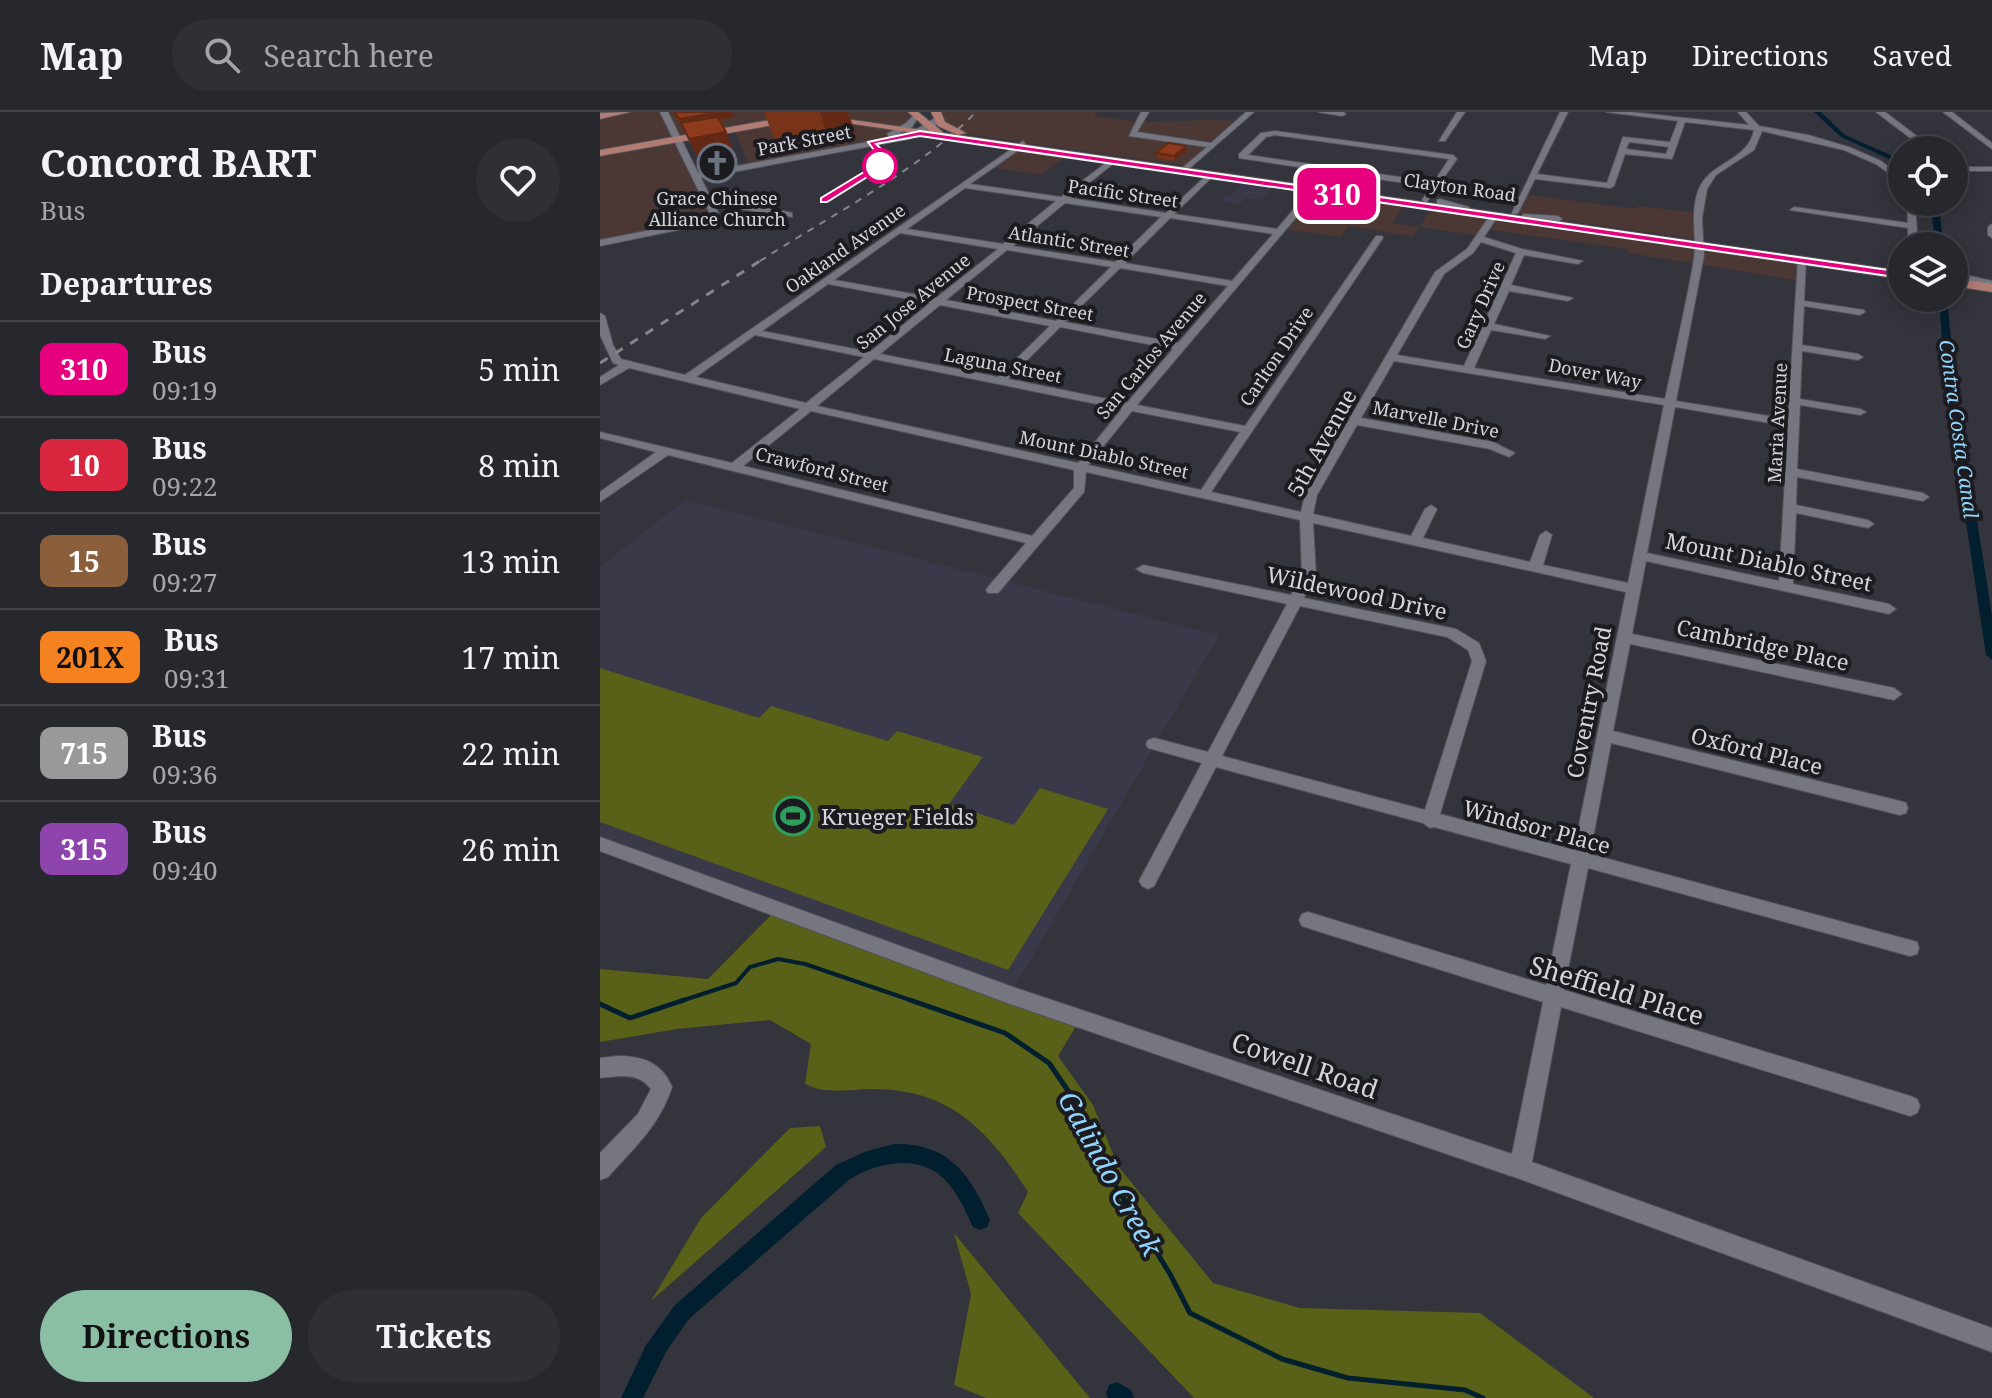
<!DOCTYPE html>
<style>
body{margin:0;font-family:"Noto Serif",serif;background:#2f2f36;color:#f1f3f6;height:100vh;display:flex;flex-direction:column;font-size:30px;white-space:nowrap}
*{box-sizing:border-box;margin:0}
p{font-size:26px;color:#a4a5aa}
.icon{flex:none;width:44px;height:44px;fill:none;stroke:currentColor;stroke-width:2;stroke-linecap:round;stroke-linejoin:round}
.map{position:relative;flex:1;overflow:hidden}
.drawer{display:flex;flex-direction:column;background:#27272e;width:600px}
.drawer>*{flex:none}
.badge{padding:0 16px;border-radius:12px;font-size:28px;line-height:52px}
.buttons{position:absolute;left:1288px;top:24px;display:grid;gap:16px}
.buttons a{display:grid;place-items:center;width:80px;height:80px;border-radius:50%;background:#27272e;box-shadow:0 4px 20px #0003,0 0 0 2px #43444a;font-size:40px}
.map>.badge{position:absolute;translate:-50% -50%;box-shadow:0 0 0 4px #fff}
h2{padding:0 40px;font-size:30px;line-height:72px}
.round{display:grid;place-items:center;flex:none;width:84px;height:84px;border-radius:42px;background:#2f2f36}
.head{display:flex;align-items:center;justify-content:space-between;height:136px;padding:0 40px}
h1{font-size:38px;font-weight:700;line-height:60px}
.button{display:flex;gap:16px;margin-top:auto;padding:16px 40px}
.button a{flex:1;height:92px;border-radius:48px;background:#8abfa5;color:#111;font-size:32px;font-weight:700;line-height:92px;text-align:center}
.button a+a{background:#2f2f36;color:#f1f3f6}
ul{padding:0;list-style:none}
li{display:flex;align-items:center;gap:24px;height:96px;padding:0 40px;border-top:2px solid #43444a}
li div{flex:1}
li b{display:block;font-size:30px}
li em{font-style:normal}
li .badge{min-width:88px;font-weight:700;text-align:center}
header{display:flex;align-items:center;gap:48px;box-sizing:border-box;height:112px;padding:0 40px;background:#27272e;border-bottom:2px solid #43444a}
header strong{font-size:38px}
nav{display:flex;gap:44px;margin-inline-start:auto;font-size:28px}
.search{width:560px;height:72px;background:#2f2f36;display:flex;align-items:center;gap:20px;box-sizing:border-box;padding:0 28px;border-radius:44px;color:#a4a5aa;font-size:30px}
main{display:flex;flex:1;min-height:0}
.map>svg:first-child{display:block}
</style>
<header>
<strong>Map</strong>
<div class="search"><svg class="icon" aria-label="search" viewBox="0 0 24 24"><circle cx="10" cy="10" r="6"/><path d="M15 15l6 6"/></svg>Search here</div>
<nav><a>Map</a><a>Directions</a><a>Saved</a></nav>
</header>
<main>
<section class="drawer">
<div class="head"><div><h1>Concord BART</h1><p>Bus</p></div><a class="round"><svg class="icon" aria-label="heart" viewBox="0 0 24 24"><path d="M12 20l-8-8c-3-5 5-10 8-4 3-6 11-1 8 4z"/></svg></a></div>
<h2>Departures</h2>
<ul>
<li><span class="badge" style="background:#e6007e;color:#fff">310</span><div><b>Bus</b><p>09:19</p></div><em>5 min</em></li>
<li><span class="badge" style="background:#d7263d;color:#fff">10</span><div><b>Bus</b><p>09:22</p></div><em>8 min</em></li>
<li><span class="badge" style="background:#8b5e3c;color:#fff">15</span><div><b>Bus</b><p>09:27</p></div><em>13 min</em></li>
<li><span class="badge" style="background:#f58220;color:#111">201X</span><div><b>Bus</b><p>09:31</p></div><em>17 min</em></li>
<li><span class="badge" style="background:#999;color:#fff">715</span><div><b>Bus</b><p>09:36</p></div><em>22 min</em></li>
<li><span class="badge" style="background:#8e44ad;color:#fff">315</span><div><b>Bus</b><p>09:40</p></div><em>26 min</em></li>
</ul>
<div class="button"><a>Directions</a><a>Tickets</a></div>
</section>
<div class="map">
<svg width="1392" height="1286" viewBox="0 0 1392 1286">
<rect width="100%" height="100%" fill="#34343d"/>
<path fill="#4b3733" d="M0,0H313L316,3L295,22L271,31L149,54L134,17L78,27L113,107L0,131Z
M336,0H495V4L539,10L641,7L589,54L365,22L347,16Z
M416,36L468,43L441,63L388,55Z
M714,78L806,91L792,111L820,115L831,95L1201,148V169L1028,141L1029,137L885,117L880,124L820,115L813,125L749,114L741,125L681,117Z
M923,82L1036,97L1038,94L1099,101L1095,127L914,101Z"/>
<path fill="#3a3949" d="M644,68L675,72L661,88L645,86L640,92L621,89L627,83H632Z
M85,388L619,523L410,883L0,732V455Z"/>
<path fill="#596017" d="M0,556L159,606L171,594L288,629L297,619L383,645L349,692L414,713L440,676L508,697L408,858L0,710Z
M177,797L481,906L458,944L493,993L518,1054L613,1171L700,1196L880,1201L994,1286H594L418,1101L428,1080C390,1021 353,979 278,977C252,976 229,984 205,972L211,932L170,908L77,917L0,930V857L108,867Z
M220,1014L226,1035L51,1189L101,1106L190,1016Z
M354,1121L490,1286H386L354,1273L371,1182Z"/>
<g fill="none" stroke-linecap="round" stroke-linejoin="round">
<path stroke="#011f2f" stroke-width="4" d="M78,890L136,871L150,855L178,847L205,852L316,890"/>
<path stroke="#011f2f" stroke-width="5" d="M310,888L405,921L449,951L486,1005L504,1055L570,1162L590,1201L682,1247L748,1266L865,1278L883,1286
M0,892L30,906L84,888"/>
<path fill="#011f2f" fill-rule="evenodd" d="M1214,0H1221L1245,23L1302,48V53L1241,25Z
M1330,90H1338L1344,134H1336Z
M1339,186H1347L1355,270L1392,503V548L1386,543L1345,270Z
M294,1032C348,1031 370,1061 390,1108L387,1115L380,1118L373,1115C366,1100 359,1084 348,1071C322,1041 280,1049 250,1067L89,1207L67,1238L43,1286H21L46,1233L75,1193L236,1053L267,1039Z
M517,1270L531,1278L534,1286H508L506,1281L509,1273Z"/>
<g stroke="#53525b" stroke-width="2">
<path id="minor" d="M60,0H68L98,61L290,26L287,22L306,11L316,1L320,3L312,15L291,26L307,23L335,6L342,8L331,18L309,27L101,66L112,88L189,100L192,101V105L115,93L119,103L107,112L0,134V128L101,108L110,102Z
M541,0H549L537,20L611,31L646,0H654L584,61L581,57L607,35L529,24Z
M718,0H743L746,2L742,4Z
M857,0H865L845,29H839Z
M960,0H968L937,62L1007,71L1023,25L1070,30L1078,9L1006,0H1031L1149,13L1138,0H1146L1159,14L1208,23L1249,35L1281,49L1302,65V71L1276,52L1244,38L1162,19L1154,38L1116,63L1107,77L1102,106L1104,143L1076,289L1188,307L1198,146L1206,148L1204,189L1264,198L1265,200L1260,203L1204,194L1202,233L1258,242L1263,245L1258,248L1202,239L1200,287L1260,297L1266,300L1260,303L1200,293L1197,357L1323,381L1329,385L1323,389L1197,365L1196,393L1268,408L1274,412L1268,416L1196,401L1193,472L1289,492L1296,497L1289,502L1046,449L1032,522L1294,576L1302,582L1294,588L1030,532L1013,619L1300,689L1306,691L1308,696L1306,701L1300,703L1011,631L990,742L1310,828L1317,830L1319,836L1317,842L1310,844L988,756L964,878L1310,984L1317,987L1320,994L1317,1001L1310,1004L961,895L932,1050L1392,1216V1240L920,1067L410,892L0,739V725L410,874L912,1042L943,890L708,816L702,814L699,808L702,802L708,800L946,873L971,752L834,715L830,716L823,711L616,655L554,774L548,777L542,774L539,769L602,651L548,636L546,632L548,628L554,626L608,640L687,492L543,461L536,457L543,453L691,483L702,463L700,408L486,360L484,380L398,481H388L386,478L388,475L426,431L68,343L0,390V380L56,340L0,326V320L132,351L200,297L29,256L0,273V265L19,253L13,251L0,223V201L5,204L13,233L21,247L85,263L423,29L426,33L370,72L461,85L511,47L514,51L470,86L566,101L609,61L612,65L574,102L677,117L716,71H722V75L537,293L645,314L776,124H782L783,126L611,380L701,400L705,383L835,160L867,137L891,102L898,104L884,125L922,137L983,149L978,152L924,143L911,173L973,186L968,189L909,179L894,212L950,224L945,227L891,218L874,256L1065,287C1075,240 1086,194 1094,147C1097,124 1090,102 1098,79C1109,49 1148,50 1154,18L1085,10L1072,47L1025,42L1014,74L1010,76L935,67L918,101L911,103ZM1029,30L1069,35L1066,42L1026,37ZM365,76L456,89L403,132L307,117ZM465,91L561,105L515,150L413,134ZM570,106L673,122L632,169L525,151ZM300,121L398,137L336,186L234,168ZM881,130L916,141L864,254L797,243L844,162L873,141ZM407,138L511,155L456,209L346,188ZM520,156L628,174L578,231L465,210ZM228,172L330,191L270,240L162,219ZM340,193L450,214L398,265L280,242ZM460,215L573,237L527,291L408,267ZM155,223L264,245L206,291L96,265ZM274,247L522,297L478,351L217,294ZM794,249L1064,293L1028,471L943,453L952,423L946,419L940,423L930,450L823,426L837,397L831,393L825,397L811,424L713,402L717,383L757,313L890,337L909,345L915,341L893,330L761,306ZM1075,295L1188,314L1179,469L1047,441ZM211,299L474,358V376L432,424L143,354ZM532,299L640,320L601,378L488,353ZM713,411L1026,480L974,738L840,702L886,549L879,531L856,517L704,486L716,463ZM700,494L847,525L868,538L872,549L825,698L622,644Z
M1276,0H1285L1335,38H1326Z
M1343,0H1352L1392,31V37Z
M675,19L853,43L857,47L826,91L822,88L831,75L639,46V42L661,21ZM675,23L849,47L834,70L648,43L666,25Z
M1354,55H1392V59H1354Z
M840,87L869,95L870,97L866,100L837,92V88Z
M1307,90H1315L1318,134H1308V116L1190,98L1194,95L1308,111Z
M924,102L958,104L962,107L958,110L921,107L920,105Z
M1392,112V126L1388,123V115Z
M1358,161L1392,169V175L1355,166L1354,163Z
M18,944C43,944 62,951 72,975C60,1013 34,1036 8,1065L0,1068V1041L38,1002L51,977C38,960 20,964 0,966V946Z"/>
</g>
<g stroke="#53525b" stroke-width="2">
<path id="major" d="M30,0L0,7V1Z
M308,0H318L344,21L1302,159V167L220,7L225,4L330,19Z
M331,0H341L345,10L366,21L358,23L338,14Z
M193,4L196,9L0,44V38Z
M1354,166L1392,172V180L1354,174Z"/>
</g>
<use href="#minor" fill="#767681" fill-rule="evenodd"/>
<use href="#major" fill="#b27c73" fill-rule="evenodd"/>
<path stroke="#84848b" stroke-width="2" stroke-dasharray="7 7" stroke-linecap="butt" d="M160,149C228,105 321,57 376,0"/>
<path stroke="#84848b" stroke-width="3" stroke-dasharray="9 9" stroke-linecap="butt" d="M0,251L163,147"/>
</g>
<path fill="#793318" d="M73,0H132L134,5L120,8L134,39L98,47L85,20Z
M164,0H248L255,20L240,30L230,32L174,26Z
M587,39L574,49L557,46L556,41Z
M719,79L777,82L776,96L770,106L741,102L733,103L726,112L706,109V95Z"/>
<path fill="#632914" d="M113,0H132L134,5L117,8L84,20L79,7Z
M220,0H248L255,20L240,30L230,32Z
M126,20L134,39L98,47L89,27Z
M586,34L587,39L574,49V44Z
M777,82L776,96L770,106L771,91Z
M742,87L741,102L733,103L726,112L727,98L734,89Z"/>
<path fill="#8d3b1c" stroke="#632914" stroke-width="2" d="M75,0H114V1L79,7Z
M118,5L126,20L89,27L81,11Z
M568,31L586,34L574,44L556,41Z
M734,76L777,82L771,91L742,87L734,89L727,98L706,95L719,79Z"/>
<path fill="#e6007e" stroke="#fff" stroke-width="2" d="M320,19L1302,160L1307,163L1302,166L320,24L276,32L289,45L288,52L227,90H221V86L282,49L268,30Z"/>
<defs>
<g id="church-ring" transform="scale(2)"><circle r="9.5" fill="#1c1c20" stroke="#6b7280" stroke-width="1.5"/><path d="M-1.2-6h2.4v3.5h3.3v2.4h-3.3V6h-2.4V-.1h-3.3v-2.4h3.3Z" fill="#6b7280"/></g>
<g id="stadium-ring" transform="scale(2)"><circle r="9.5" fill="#1c1c20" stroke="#2e9e5b" stroke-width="1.5"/><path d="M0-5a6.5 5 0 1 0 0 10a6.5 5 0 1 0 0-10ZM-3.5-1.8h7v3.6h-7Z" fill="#2e9e5b"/></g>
</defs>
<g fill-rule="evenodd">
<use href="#church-ring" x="117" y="51"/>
<use href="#stadium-ring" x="193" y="704"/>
</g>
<circle fill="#fff" stroke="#e6007e" stroke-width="4" cx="280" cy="54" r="16"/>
<g text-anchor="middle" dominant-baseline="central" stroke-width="8" stroke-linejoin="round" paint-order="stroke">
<g font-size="18" fill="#d4d4da" stroke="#1c1c20">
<text transform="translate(204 28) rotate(-11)">Park Street</text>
<text transform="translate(860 75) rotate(8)">Clayton Road</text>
<text transform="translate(523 81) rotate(8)">Pacific Street</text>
<text transform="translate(469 129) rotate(9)">Atlantic Street</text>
<text transform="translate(245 136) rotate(-35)">Oakland Avenue</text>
<text transform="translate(313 189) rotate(-39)">San Jose Avenue</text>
<text transform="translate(430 191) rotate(10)">Prospect Street</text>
<text transform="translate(880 193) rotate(-66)">Gary Drive</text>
<text transform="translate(551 243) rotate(-50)">San Carlos Avenue</text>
<text transform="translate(676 244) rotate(-56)">Carlton Drive</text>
<text transform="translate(403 253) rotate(11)">Laguna Street</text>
<text transform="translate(995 261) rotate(11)">Dover Way</text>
<text transform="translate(836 307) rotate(11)">Marvelle Drive</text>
<text transform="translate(1177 311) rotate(-87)">Maria Avenue</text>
<text transform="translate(504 342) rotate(12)">Mount Diablo Street</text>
<text transform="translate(222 357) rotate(14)">Crawford Street</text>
</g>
<g font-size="18" fill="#d4d4da" stroke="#1c1c20">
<text x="117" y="86">Grace Chinese<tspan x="117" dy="21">Alliance Church</tspan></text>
</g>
<g font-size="20" font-style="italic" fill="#91d5fe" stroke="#1c1c20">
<text transform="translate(1359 317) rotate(82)">Contra Costa Canal</text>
</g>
<g font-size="22" fill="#d4d4da" stroke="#1c1c20">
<text transform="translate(721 330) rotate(-61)">5th Avenue</text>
<text transform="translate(1169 449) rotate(12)">Mount Diablo Street</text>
<text transform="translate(757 480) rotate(12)">Wildewood Drive</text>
<text transform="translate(1163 532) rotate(12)">Cambridge Place</text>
<text transform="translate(988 590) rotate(-79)">Coventry Road</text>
<text transform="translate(1157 638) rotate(14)">Oxford Place</text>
<text transform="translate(937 714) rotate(15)">Windsor Place</text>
</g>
<g font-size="22" fill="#d4d4da" stroke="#1c1c20" text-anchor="start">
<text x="221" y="704">Krueger Fields</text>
</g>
<g font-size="26" fill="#d4d4da" stroke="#1c1c20">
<text transform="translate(1017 878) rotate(17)">Sheffield Place</text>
<text transform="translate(705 953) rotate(19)">Cowell Road</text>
</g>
<g font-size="28" font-style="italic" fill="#91d5fe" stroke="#1c1c20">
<text transform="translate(511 1061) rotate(61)">Galindo Creek</text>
</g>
</g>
</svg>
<div class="buttons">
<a><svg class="icon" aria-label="locate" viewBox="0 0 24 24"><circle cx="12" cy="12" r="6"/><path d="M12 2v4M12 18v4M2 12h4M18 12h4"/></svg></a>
<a><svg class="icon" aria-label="layers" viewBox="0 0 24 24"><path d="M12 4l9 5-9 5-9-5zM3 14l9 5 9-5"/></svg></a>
</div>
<b class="badge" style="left:737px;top:82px;background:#e6007e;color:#fff">310</b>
</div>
</main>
